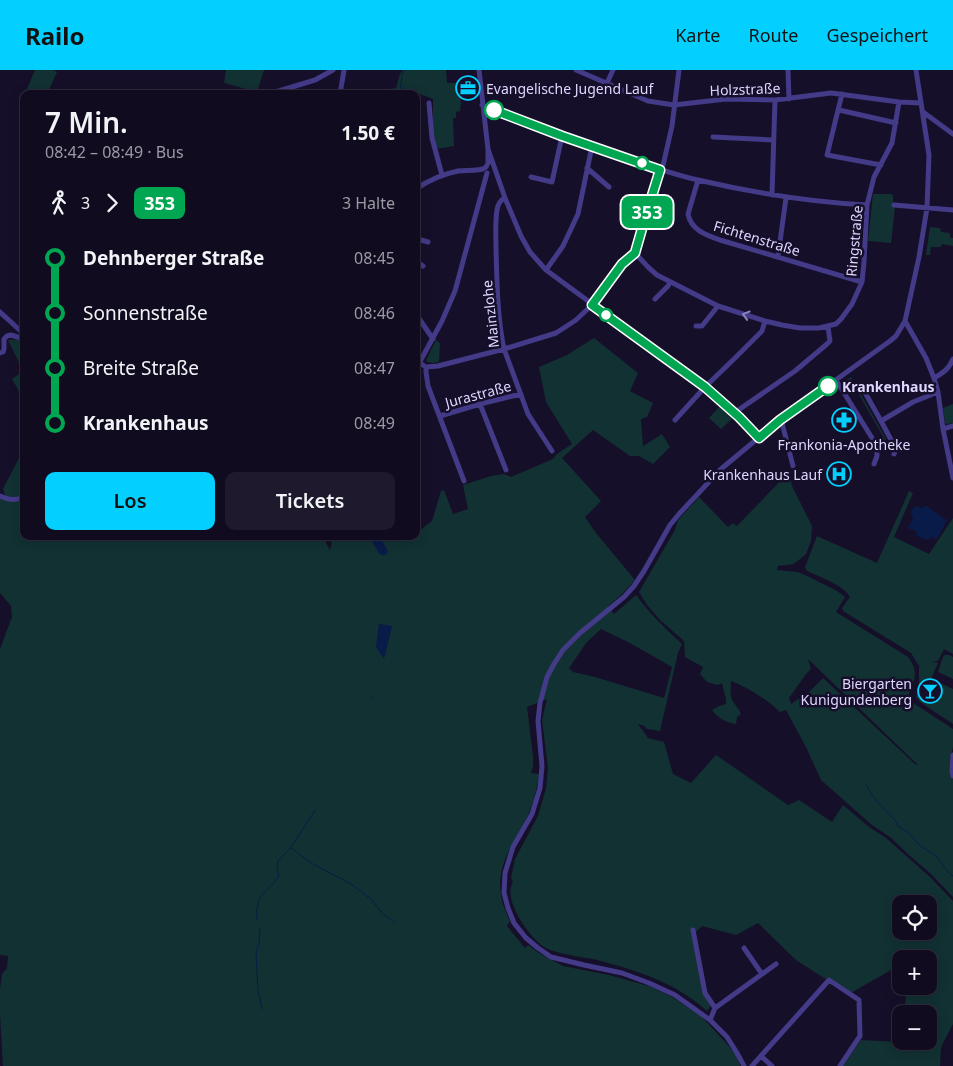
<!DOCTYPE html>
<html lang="de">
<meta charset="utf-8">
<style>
body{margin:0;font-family:"Noto Sans",sans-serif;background:#1e192c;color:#f1f3f6;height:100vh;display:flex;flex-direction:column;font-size:19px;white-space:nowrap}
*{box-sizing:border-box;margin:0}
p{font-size:16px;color:#9c9ba4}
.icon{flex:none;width:28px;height:28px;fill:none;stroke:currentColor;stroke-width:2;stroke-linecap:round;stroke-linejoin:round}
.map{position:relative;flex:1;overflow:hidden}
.side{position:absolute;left:20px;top:20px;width:400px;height:450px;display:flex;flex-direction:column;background:#100b1f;border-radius:10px;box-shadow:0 2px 12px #0003,0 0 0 1px #302b3d}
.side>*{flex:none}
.badge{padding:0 10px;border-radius:8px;font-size:18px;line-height:32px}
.tools{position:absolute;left:892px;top:825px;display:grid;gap:10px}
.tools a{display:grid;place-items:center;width:45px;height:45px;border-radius:10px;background:#100b1f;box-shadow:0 2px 12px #0003,0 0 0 1px #302b3d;font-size:25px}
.map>.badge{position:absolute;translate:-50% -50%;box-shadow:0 0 0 2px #fff}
.legs{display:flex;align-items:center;gap:8px;height:55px;padding:0 25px;font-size:16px}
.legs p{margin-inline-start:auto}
.head{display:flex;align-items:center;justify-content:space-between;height:85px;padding:0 25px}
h1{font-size:28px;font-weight:600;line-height:38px}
.button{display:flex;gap:10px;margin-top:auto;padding:10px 25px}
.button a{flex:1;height:58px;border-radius:10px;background:#03d0ff;color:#111;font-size:20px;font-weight:600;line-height:58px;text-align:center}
.button a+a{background:#1e192c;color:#f1f3f6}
ul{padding:0 25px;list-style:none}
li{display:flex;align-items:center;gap:18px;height:55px;font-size:19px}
li i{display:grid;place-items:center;width:8px;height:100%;margin:0 6px;background:currentColor}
li i::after{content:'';width:12px;height:12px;margin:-6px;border:4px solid;border-radius:50%;background:#100b1f}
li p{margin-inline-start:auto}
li:first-child i{background:linear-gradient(#0000 50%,currentColor 0)}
li:last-child i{background:linear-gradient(currentColor 50%,#0000 0)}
header{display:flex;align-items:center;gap:30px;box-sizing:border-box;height:70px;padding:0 25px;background:#03d0ff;color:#111}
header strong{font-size:24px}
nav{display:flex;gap:28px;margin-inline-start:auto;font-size:18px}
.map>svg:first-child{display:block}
</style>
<header>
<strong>Railo</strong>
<nav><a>Karte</a><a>Route</a><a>Gespeichert</a></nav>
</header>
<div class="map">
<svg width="953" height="996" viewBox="0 0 953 996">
<rect width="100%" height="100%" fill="#160f29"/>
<path fill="#123133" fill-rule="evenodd" d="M35,0H53L57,2L47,24H25Z
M226,0H264L257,22L224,13Z
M403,0H446L447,13H462L464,25H460L461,33L460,41L456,42V48H453L454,76L436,79L433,60V29L417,23L409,22L402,24H382L384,20L396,18L400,4Z
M873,124H892L893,126V137H895L891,173L868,171Z
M930,157L940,158L941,162L950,163V168H953V176L942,174L941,177H931L930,185H926Z
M594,268L638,303L630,321L653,333L647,347L641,349L643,376L662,364L670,377L653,394L639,386H630L593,360L562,388L601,431L585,447L596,463L635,510L622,524L608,536L614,544L636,525C649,543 665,558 682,574L678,583L660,661L647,659L644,656L638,654L648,668L664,672L673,704L691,713L716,685L788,735L799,730L832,752L843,735L869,757L886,768L929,806L953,831V954L941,977L940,996H843L861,970L898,972L901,954V971H929V944H903L906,928L891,900L849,924L796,890L758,853L736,865L702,856L695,863L704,924L712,934L707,941C673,911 636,900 593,889C580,887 554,883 544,877C529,867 502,829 513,812L511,808L515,789L538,746L546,718L548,698L542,650L547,629L527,637L533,686V697L531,703L539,704C537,719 533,735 526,749C514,774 496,794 501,825C502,834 506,842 510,851L507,856L525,878L528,875L539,883L563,896L609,905L649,916L674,928L702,947L727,974L736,985L740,996H3L0,945V919L2,904L7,898L8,886L0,885V579L12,547L11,536L0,523V427L7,431L3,419L19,388L24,356V466H326V473L330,480L332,473L330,471L331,466H390L397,471L408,466H416V463L432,451L441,421L444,420L453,444L468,439L463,415L491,406L504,404L511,407L553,389L557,384L572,374L546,332L539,297L567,285ZM601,559L630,573L672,597L664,628L595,607L573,602L569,598L586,573ZM901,834H929V861H901ZM901,889H929V916H901Z
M24,269V352L21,325L12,309L23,301L8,270Z
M436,270L440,273L439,292L433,293L427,292L426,290Z
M851,307L886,369L877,374L876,373L884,368L854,316L846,320L844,316V312Z
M953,334V353L947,354L945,353L943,338Z
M721,335L734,347L721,359L709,348Z
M789,402L792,416L812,456L811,471L806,484L794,494L778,496L777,500L797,502L803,504L837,521L845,527L836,542L908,587C920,603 914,611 907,629L953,659V677L950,689L951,702L953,710V827L931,804L909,785L890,767L872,755L821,710L806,677L786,640L780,642C768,630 747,617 731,611C731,617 729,627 734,633C737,637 739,639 741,644L737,647L736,654C725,652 719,649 712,640L719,636L726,634V629L722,613L718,615L707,612L700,604L703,597L685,587L684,571L660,550L647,535L639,522L675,460L678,450L699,427L728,457L733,453L737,456ZM808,589L918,695H916L823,608L809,622L791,634L789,628L806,604L811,599Z
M909,421L913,423L894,467L929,484L953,448V584L944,579L938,591H933L938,593L931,609L953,619V654L920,632L916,627L919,619V597L921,595L919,596L911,583L843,541L842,538L850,527C845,516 818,506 807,501L805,497L817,466L877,493Z
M944,585H949L953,587V609L938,602C940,596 941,591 944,585Z"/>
<path fill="#091b48" d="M925,435L947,450L937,469L931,467L929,470L923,469L916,465L917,462L912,459H909L908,457L913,449L911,443L914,436L923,438Z
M379,554L392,556L384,589L376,577Z"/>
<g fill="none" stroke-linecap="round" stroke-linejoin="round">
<path stroke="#091b48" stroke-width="1" d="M400,24L402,5L405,0
M371,626L372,627
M372,628V629
M866,714L870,722L876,730L894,749L899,757L909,763L919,775L936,786L948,802L953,806
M291,778L311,793L351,814L372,830L381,842L395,853
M257,849C255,824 266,824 279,806L277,797L278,791L291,777L316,739
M260,858L259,875L256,881L258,920L262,939"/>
<path stroke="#091b48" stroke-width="9" d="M374,466L383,481"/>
<path stroke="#433a88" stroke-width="5" d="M576,0L648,31L674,35L726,29L775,30L831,23L899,32L921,33
M788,0L789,29
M607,13L613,0
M269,24L315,10L333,0
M340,24L344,0
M842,24L827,85L881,95
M429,33L432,68L442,105
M482,35C525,52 568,68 611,83C640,93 668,103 698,110C754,123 810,132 867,135
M839,40L896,53
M923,42L953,64
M713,67L773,70
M488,79L505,128L521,166L530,182L546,200L705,317L739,347L759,368
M587,98L609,117
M662,100L672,56L679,0
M531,107L552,112L562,66
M698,110L688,144C691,160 706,165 720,170L862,212
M416,119C429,110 443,104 458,101C466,100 475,101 483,99L486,97L488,93V79L479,0
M772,125L775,30
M505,128C500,130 498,134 497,140C495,152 496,166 496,178C497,212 497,246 504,279L528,344L552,381
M894,135L953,140
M416,173L421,170L428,172
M635,183L649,198L657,205L718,236L765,251L782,255L800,258H819L836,254L841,249L852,234L862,212L864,192L867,135L874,107L892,73L899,32
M778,186L786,128
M416,191L423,196
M546,200L563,176L578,144L592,76
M655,229L668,216L670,212
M0,242L24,264
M416,242L418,247L433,269
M905,251L926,288L934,308L938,322L943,359L953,408
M696,256H702L718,236
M0,283L3,282L4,279V269L7,266L11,265L24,269
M420,293L426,297L438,296L504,279L556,263L576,250L592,235L622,195L635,183L645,148L660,100
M426,297V302L428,316L464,411
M416,299L442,251L455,221L487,103
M934,308C943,303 949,299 953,289
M836,310L877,376V386L874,394
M863,319L881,351L913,332L938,322
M480,334L506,400
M734,343L795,301L827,274L830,271L828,257
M440,346L480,334L521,324
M675,350L705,317L735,288L762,261L765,251
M780,350L782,353L793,396
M881,351L896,379L894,384
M943,359L953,356
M0,426C9,430 15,431 24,427
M953,685L952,701L953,706
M693,860L705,923L715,938
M744,878L762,904
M710,950L715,938L776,894
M761,986L772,996
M744,996L737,983L727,967L710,950L675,925L649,913L622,903L584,895L551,887L538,878L526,868L514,853L508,838L504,823L505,803L513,777L532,744L540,718L542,696L538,651L540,633L547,607L554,594L563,580L580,563L624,527L634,516L644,501L670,455L679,444L721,399L780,350L890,271L896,266L905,251L919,187L927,138L929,85L916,0
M752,996L829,910L859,930L860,966L840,996"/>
</g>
<defs><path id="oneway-chevron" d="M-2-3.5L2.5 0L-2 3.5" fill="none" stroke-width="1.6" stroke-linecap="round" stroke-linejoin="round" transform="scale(1.25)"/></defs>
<use stroke="#8981be" href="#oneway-chevron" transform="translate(746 245) rotate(-163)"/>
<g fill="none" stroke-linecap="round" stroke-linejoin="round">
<g stroke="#fff" stroke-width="11">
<path id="line-1" d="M494,40L562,66L660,100L645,148L635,183L622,194L592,235L705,317L739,347L759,368L780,350L828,316"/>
</g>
<use href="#line-1" stroke="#00a651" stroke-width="8"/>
</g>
<defs>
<g id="office-ring" transform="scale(1.25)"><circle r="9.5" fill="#160f29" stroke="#03d0ff" stroke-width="1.5"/><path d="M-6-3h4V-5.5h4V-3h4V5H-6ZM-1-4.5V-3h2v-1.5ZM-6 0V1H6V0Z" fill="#03d0ff"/></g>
<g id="pharmacy-ring" transform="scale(1.25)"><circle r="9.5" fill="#160f29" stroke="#03d0ff" stroke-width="1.5"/><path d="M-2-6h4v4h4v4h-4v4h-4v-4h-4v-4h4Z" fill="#03d0ff"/></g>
<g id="hospital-ring" transform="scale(1.25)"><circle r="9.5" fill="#160f29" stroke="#03d0ff" stroke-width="1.5"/><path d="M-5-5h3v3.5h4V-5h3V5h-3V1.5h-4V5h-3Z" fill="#03d0ff"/></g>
<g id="bar-ring" transform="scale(1.25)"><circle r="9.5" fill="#160f29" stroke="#03d0ff" stroke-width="1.5"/><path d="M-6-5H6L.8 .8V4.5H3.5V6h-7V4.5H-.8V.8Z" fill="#03d0ff"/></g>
</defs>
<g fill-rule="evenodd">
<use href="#office-ring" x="468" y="18"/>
<use href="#pharmacy-ring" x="844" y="350"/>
<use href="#hospital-ring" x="839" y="404"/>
<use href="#bar-ring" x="930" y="621"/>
</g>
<g fill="#fff" stroke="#00a651" stroke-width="2.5">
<circle cx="494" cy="40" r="9"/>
<circle cx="642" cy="93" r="6"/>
<circle cx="606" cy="245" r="6"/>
<circle cx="828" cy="316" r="9"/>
</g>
<g text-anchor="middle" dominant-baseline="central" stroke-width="5" stroke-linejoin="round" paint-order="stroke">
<g font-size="14" fill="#dfd7ff" stroke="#160f29" text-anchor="end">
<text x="486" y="18" text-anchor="start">Evangelische Jugend Lauf</text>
<text x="844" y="374" text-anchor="middle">Frankonia-Apotheke</text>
<text x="822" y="404">Krankenhaus Lauf</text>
<text x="912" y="613">Biergarten<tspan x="912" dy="16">Kunigundenberg</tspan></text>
</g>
<g font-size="14" fill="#dfd7ff" stroke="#160f29">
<text transform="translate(745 19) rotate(-2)">Holzstraße</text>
<text transform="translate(757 168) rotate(17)">Fichtenstraße</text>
<text transform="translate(854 171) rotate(-85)">Ringstraße</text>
<text transform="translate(490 244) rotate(-96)">Mainzlohe</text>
<text transform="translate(478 324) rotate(-15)">Jurastraße</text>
</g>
<g font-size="14" font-weight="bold" fill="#dfd7ff" stroke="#160f29" text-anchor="start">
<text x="842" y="316">Krankenhaus</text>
</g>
</g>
</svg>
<div class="tools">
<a><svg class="icon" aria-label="locate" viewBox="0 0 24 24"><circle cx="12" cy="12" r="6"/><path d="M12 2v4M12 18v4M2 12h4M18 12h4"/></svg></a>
<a>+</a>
<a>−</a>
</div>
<b class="badge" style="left:647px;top:142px;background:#00a651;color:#fff">353</b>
<section class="side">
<div class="head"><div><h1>7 Min.</h1><p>08:42 – 08:49 · Bus</p></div><b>1.50 €</b></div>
<div class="legs"><svg class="icon" aria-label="walk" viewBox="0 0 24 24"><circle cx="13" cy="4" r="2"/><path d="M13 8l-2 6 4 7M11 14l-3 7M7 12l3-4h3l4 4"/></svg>3<svg class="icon" aria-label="forward" viewBox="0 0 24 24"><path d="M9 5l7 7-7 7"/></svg><b class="badge" style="background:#00a651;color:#fff">353</b><p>3 Halte</p></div>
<ul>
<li><i style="color:#00a651"></i><b>Dehnberger Straße</b><p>08:45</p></li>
<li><i style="color:#00a651"></i><span>Sonnenstraße</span><p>08:46</p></li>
<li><i style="color:#00a651"></i><span>Breite Straße</span><p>08:47</p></li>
<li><i style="color:#00a651"></i><b>Krankenhaus</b><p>08:49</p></li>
</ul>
<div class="button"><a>Los</a><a>Tickets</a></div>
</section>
</div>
